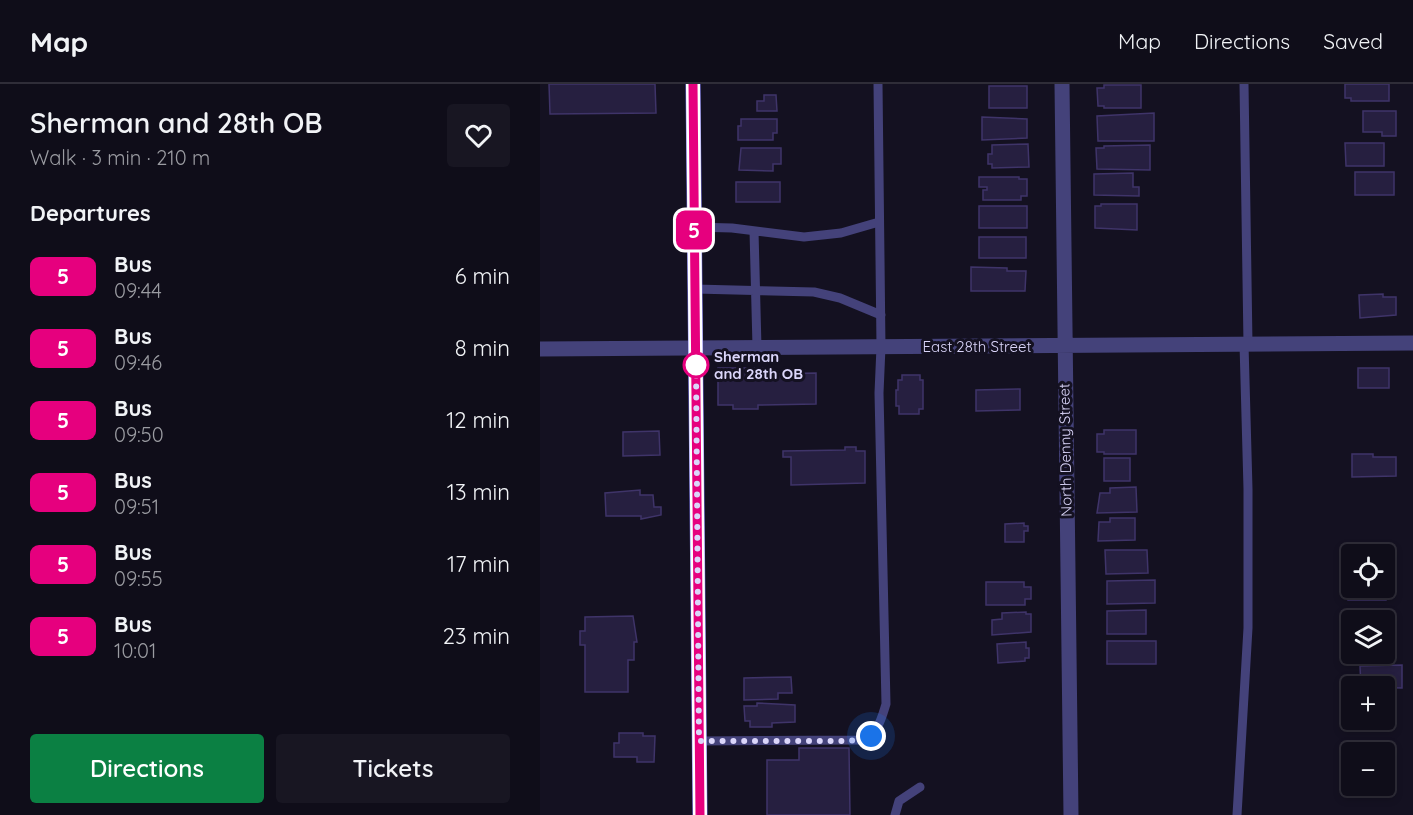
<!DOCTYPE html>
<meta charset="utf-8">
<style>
body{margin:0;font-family:Quicksand,sans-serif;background:#181622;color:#f1f3f6;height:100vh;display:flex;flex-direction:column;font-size:22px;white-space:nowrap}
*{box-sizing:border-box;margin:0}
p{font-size:20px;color:#9b9ca2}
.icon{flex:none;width:33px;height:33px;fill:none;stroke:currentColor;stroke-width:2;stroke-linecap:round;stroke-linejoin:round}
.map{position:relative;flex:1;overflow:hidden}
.side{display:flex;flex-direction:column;background:#0f0d19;width:540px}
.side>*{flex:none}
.badge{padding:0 12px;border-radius:9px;font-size:21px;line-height:39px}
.tools{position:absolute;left:801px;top:460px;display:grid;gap:12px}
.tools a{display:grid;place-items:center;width:54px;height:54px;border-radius:6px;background:#0f0d19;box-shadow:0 3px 9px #0003,0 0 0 2px #2f2d38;font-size:30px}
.you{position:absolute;width:30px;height:30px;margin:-15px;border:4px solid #fff;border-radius:50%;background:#1a73e8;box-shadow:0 0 0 9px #1a73e833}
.map>.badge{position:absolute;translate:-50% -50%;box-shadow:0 0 0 3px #fff}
h2{padding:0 30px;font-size:22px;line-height:54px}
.round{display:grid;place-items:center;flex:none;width:63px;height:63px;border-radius:6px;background:#181622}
.overview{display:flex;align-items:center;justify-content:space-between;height:102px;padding:0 30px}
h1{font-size:28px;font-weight:600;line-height:45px}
.primary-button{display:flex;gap:12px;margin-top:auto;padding:12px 30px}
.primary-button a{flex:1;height:69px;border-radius:6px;background:#0b8043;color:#fff;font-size:24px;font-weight:600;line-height:69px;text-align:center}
.primary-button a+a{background:#181622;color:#f1f3f6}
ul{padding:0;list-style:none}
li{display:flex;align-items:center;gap:18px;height:72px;padding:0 30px}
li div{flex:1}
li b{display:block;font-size:22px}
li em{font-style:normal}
li .badge{min-width:66px;font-weight:700;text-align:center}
header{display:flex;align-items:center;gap:36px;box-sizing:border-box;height:84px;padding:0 30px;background:#0f0d19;border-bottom:2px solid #2f2d38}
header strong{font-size:28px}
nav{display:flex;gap:33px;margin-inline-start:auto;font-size:21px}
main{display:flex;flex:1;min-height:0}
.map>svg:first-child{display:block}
</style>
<header>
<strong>Map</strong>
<nav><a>Map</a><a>Directions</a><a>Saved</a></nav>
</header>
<main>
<section class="side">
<div class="overview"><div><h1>Sherman and 28th OB</h1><p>Walk · 3 min · 210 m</p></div><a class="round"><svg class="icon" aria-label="heart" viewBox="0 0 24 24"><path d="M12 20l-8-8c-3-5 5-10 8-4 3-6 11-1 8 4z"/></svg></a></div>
<h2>Departures</h2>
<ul>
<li><span class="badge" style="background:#e6007e;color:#fff">5</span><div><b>Bus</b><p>09:44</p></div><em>6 min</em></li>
<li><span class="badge" style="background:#e6007e;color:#fff">5</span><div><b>Bus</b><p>09:46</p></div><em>8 min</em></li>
<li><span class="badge" style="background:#e6007e;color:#fff">5</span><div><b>Bus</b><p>09:50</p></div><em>12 min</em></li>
<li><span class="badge" style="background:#e6007e;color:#fff">5</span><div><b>Bus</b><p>09:51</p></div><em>13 min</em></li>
<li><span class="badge" style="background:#e6007e;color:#fff">5</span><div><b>Bus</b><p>09:55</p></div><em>17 min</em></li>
<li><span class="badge" style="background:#e6007e;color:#fff">5</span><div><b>Bus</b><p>10:01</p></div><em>23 min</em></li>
</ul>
<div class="primary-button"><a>Directions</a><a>Tickets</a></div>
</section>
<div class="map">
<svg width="873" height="731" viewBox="0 0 873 731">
<rect width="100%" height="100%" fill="#141121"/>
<path fill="#261f40" stroke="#3f3469" stroke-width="1.5" d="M9,0H115L116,29L10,30Z
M805,0H849V17H811V14H805Z
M564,1H601V24H564V22H558L557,4H564Z
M449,2H487V24H449Z
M224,11H236L237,27H217V17H224Z
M823,27H856V52H842V48H823Z
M614,29V57H558L557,32Z
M442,33L487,35V54L442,56Z
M201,35H237V49H233V56H198V42H201Z
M805,59H844V82H806Z
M488,60L489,83L452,84V80H448V70H452V61Z
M610,61V86L557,85L556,64H564V62Z
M201,64H241V80H233V87L199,86Z
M815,88H854V111H815Z
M593,89V103H599V112L554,111V90Z
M439,93H479V95H487V112H481V116H443V106H447V103H439Z
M196,98H240V118H196Z
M561,120H597V146L555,144V122H561Z
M439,122H487V144H439Z
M439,153H486V174H439Z
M431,183L467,184V187H486L485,207H431Z
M843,210V213H856V231L820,234L819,211Z
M178,284H227V290L276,289V320L218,321V325H193V321H178Z
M818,284H849V304H818Z
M362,291H380V296H383V325H379V330H359V322H356V306H358V296H362Z
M480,305V326L436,327V306Z
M564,346H596V370H564V368H557V350H564Z
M119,347L120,371L83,372V348Z
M305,363H316V367H325V399L251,401V373H243V367L305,366Z
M812,370H833V373H856V392L812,393Z
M564,374H590V397H564Z
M596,403L597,428L557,429L560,409H570V404Z
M100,406V411H113L114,423H121V431L101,435V432H66L65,409Z
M570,434H595V456L558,457L559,438H570Z
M484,439V442H488V447H484V458H465V440Z
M565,466H607L608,489L566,490Z
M808,493H812V504H844L846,493V516H808Z
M615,496V519L567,520V497Z
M446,498H484V503H491V515H485V521H446Z
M606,526V550H567V527Z
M486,528V530H491V548L452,551V536L462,535V529Z
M93,532L97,558H94V576H88V608H45V561H40V547H45V533Z
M567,557H616V580H567Z
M486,558V564H489V574H485V577L458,579L457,560Z
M862,581V604L821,603L820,582Z
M251,593L252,609H238V615L204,616V594Z
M217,619L255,621V638L232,639V643H210V637H205L204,622H217Z
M79,649H103V652H115L114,678H97V673H74V659H79Z
M259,664H309L310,731H227V676H259Z"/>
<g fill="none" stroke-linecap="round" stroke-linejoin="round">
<path stroke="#44427a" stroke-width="9" d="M704,0L708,260
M154,143L192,144L264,153L301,149L339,138
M214,147L217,263
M155,205L274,208L300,214L341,231
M159,657L321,656C338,650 341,636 346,620L339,309L341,263L338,0
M355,731L359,717L380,703
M697,731L708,544V405L704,260"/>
<path stroke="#44427a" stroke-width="15" d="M522,0L531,731
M0,265L873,259"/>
<path stroke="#7d79ed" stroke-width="15" d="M153,0L160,731"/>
</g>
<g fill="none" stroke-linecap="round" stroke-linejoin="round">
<g stroke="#fff" stroke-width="14">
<path id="line" d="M153,0L160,731"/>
</g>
<use href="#line" stroke="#e6007e" stroke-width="9"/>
<path stroke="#dbd6fa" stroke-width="6" stroke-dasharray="0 10.8" d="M156,281L159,657H310L331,652"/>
</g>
<circle fill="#fff" stroke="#e6007e" stroke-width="3" cx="156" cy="281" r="12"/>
<g text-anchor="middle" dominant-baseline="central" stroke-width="6" stroke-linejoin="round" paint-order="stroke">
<g font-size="15" fill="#dbd6fa" stroke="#141121">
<text x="437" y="262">East 28th Street</text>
<text transform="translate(525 366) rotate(-91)">North Denny Street</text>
</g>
<g font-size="15" font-weight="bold" fill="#dbd6fa" stroke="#141121" text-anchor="start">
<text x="174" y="272">Sherman<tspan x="174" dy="17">and 28th OB</tspan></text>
</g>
</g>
</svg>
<div class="tools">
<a><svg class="icon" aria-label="locate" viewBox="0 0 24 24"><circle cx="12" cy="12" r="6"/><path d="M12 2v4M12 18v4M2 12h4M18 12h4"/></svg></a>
<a><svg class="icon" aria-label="layers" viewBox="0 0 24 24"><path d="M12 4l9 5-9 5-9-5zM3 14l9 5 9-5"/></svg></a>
<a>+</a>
<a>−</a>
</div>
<div class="you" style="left:331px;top:652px"></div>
<b class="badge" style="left:154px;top:146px;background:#e6007e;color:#fff">5</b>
</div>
</main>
